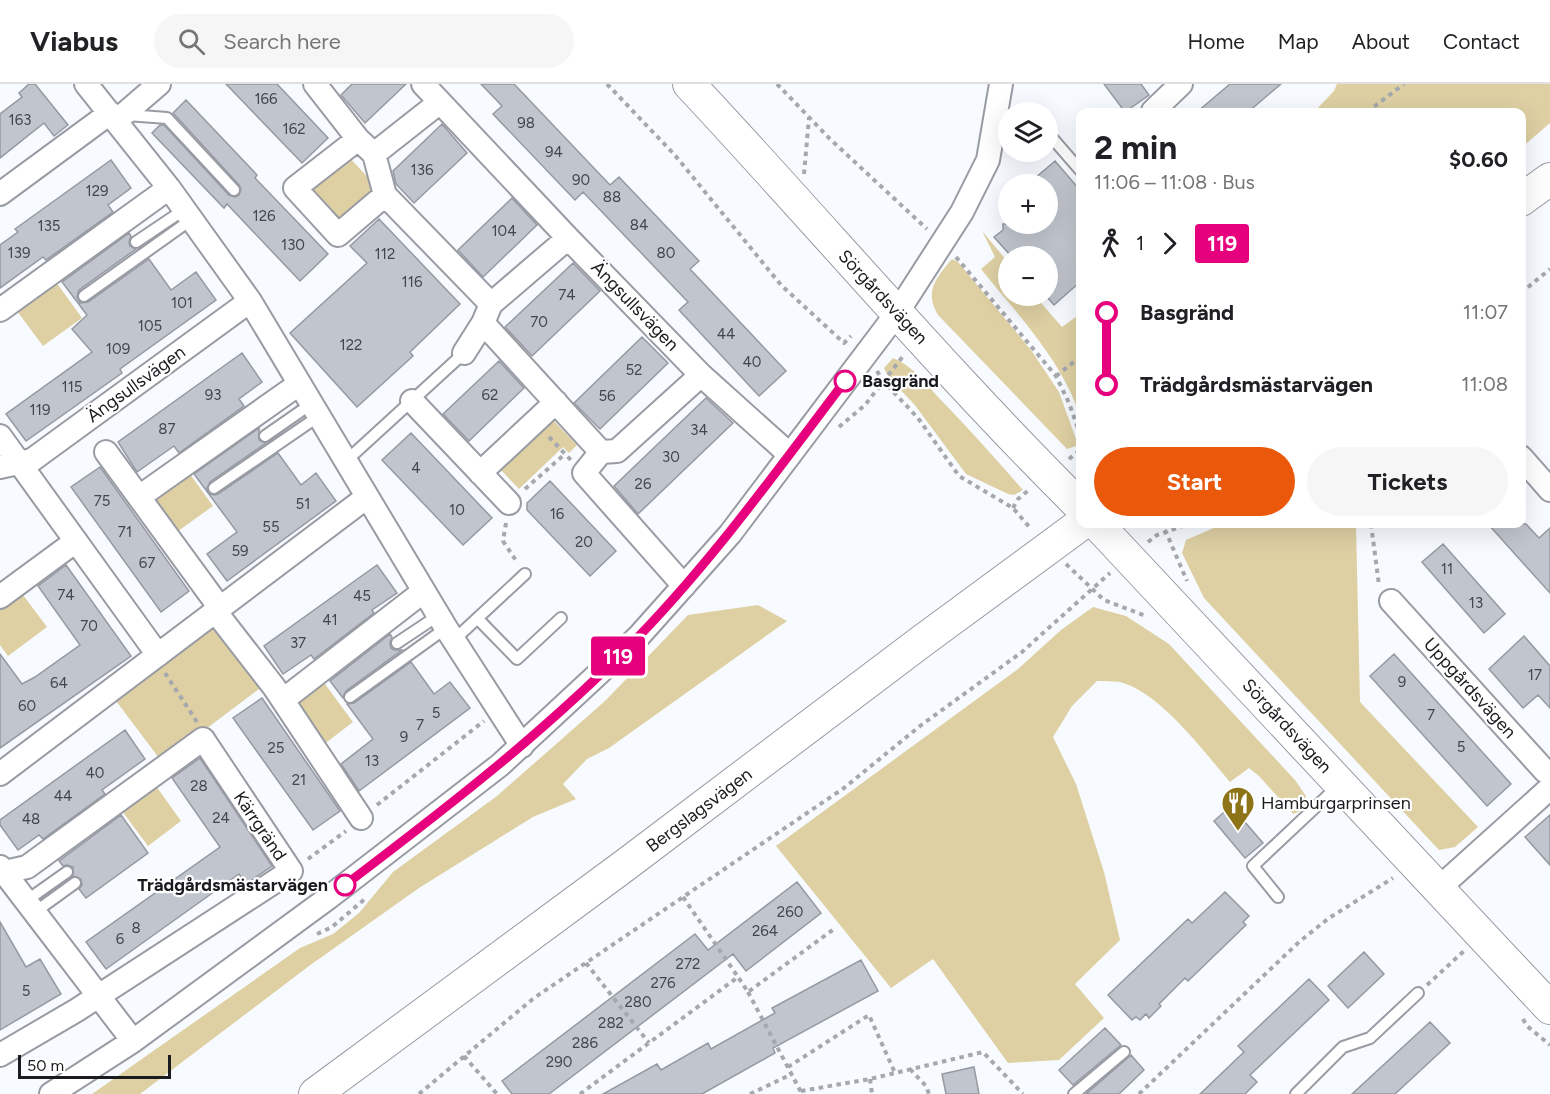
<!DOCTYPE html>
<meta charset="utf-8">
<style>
body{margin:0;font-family:Figtree,sans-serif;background:#f6f6f6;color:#202124;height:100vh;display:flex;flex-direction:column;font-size:22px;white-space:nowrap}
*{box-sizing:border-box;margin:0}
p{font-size:20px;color:#757577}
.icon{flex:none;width:33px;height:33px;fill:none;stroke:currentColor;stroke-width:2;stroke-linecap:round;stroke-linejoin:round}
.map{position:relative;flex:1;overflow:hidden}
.drawer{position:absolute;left:1076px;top:24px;width:450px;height:420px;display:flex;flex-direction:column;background:#fff;border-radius:12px;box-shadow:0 6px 24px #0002}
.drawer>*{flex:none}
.badge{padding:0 12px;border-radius:4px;font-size:21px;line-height:39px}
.fabs{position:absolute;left:998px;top:18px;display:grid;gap:12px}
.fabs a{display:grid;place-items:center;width:60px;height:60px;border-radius:50%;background:#fff;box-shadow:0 6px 24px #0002;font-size:30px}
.scale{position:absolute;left:18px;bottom:15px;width:153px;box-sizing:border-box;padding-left:6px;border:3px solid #191b1e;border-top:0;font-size:16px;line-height:21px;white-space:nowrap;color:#191b1e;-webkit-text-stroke:4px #fff;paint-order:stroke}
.map>.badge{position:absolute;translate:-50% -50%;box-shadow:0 0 0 3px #fff}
.legs{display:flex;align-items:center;gap:9px;height:66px;padding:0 18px;font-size:20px}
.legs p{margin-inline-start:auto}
.summary{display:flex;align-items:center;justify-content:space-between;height:102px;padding:0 18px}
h1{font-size:33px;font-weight:700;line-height:45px}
.button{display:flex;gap:12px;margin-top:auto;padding:12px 18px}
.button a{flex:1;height:69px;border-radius:36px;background:#ea580c;color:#fff;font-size:24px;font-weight:700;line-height:69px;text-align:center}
.button a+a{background:#f6f6f6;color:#202124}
ul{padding:0 18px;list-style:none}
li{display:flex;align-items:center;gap:21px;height:72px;font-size:22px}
li i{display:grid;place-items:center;width:9px;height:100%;margin:0 8px;background:currentColor}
li i::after{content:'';width:15px;height:15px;margin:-8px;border:4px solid;border-radius:50%;background:#fff}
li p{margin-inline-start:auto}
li:first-child i{background:linear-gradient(#0000 50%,currentColor 0)}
li:last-child i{background:linear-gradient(currentColor 50%,#0000 0)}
header{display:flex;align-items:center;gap:36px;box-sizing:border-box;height:84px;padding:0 30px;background:#fff;border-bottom:2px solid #e0e0e0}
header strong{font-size:28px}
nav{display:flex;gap:33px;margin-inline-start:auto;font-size:21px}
.search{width:420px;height:54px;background:#f6f6f6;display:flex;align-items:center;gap:15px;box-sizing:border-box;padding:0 21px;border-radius:33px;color:#757577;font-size:22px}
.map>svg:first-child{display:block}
</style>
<header>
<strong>Viabus</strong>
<div class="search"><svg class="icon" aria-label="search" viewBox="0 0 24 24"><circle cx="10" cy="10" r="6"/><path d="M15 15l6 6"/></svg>Search here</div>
<nav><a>Home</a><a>Map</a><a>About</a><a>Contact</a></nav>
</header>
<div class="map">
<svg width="1550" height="1010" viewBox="0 0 1550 1010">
<rect width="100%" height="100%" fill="#f7faff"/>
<path fill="#ded0a3" d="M1337,0H1550V39L1521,64V28H1314L1334,7Z
M348,72L376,102L340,135L313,105Z
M982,147L1008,178V212H1035L1062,243L1080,230V332C1062,276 1017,230 981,185L995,173Z
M952,175L958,178L1031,266L1059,308L1076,355V362L1067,365L938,231C924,207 936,194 952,175Z
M56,198L82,234L43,262L17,227Z
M893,274C913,282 927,301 941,316C969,345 996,375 1023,406L1014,411L1008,410L966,390L914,320L889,294L884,284Z
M554,337L577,361L569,369L563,363L519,405L501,386Z
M187,386L213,422L174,450L148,415Z
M1223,440H1356L1360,618L1478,743L1455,763L1439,766L1204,514L1182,469L1186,456Z
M20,507L47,543L8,572L0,561V522Z
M758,521L787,537L609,664L587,675L563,700L576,715L533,733L419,804L309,882L140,1010H92L300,864L333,850L359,829L393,788L497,712L605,617L688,531Z
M1093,523L1126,532L1169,560L1295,696L1306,712L1304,726L1293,730L1259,692L1249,684L1230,698C1204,668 1160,608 1120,598C1113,597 1104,597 1097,597L1072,622L1053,653L1076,700L1104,788L1120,856L1075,900L1104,934L1059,976L1008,979L933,875L891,904L776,762L1018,585L1061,546Z
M218,541L263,602L162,678L116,617Z
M322,596L353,638L323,661L291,619Z
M156,702L181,737L148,762L122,727Z"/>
<path fill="#c1c5cd" stroke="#9599a1" stroke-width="1.5" d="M29,0H35L68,41L54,52L44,39L0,74V30L22,13L19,9Z
M226,0H277L328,54L302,79Z
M352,0H406L365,39L341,11Z
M481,0H514L610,101L619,93L699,177L690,185L786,287L759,312L679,226L688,218L583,108L575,116L493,30L502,22Z
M1104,0H1141L1149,11L1125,28Z
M1230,0H1281L1248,28H1197Z
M186,16L257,91L255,94L328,170L300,197L227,120L224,124L152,49L160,41H164L229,111L235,113L239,111L241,105L239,101L173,29Z
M442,40L467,69L414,119L396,100L393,87Z
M111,76L131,104L108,121L113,128L46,176L43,173L0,204V161L18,148L15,145Z
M1055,77L1080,106V198L1054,221L1047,213V172H1011L994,153L1003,146V140H1047V100H1028Z
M512,114L537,141L483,193L458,166Z
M379,135L460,220L410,268L413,272L357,323L290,249L367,179L350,162Z
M129,149L131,152L129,158L130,162L136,165L79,206L77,213L80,219L88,218L149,175L171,206L196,188L216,216L120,285L122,289L26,357L6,330L92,268L72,245L87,231L62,198Z
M573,179L600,207L532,272L505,243Z
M642,253L668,279L600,345L574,319Z
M242,269L262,298L239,315L244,322L179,369L174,362L137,388L118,358Z
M499,277L524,304L469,357L443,330Z
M706,314L733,339L638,430L614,402Z
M259,344V356L266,359L210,398L207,404L208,409L214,411L218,410L278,369L301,401L316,389L336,417L227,497L207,470L237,448L194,390Z
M411,349L492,434L463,461L382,376Z
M100,383L189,507L161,528L71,403Z
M550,397L616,467L590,492L527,426V419Z
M1488,440H1526L1539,454L1550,444V509Z
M1443,460L1505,530L1484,549L1422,478Z
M66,481L131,572L0,664V570L22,600L35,593L80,561L38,502Z
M377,481L397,509L372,526L374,529L314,575L311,571L283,590L264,562Z
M390,550L392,553L390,559L391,564L394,566H402L346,607L343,614L330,597Z
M1524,552L1550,582V624L1538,611L1523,624L1489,585Z
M1394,570L1511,700L1487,722L1370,592Z
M411,578L434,610L450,598L470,624L359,707L341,680L373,655L347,620L354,619Z
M262,614L340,727L313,746L233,634Z
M125,646L145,675L102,706L105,710L43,755L39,751L18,766L0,741V736Z
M200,674L272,782L246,800L239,790L106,885L86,858L220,763L172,694Z
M1231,722L1263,759L1245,774L1214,737Z
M121,731L148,769L86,814L79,805L82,801L81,795L73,792V783L67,781L63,782L59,777Z
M1550,731V781L1525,753Z
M797,798L821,829L746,887L733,870L549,1010H512L502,997L695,850L708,866Z
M1225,808L1249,832L1243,838L1246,841L1188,897L1185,894L1159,920L1161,922L1149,934L1146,930L1140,936L1136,933L1132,936L1108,911L1188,835L1192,839Z
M0,838L26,883L40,875L61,910L0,946Z
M1364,868L1384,890L1348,924L1328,902Z
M861,876L878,907L773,964L775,969L702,1010H603L657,980L661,986L708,959L711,965L775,929L772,924Z
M1309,895L1329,916L1250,991L1257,998L1245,1010H1200L1244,968L1238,962Z
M1430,938L1450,959L1395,1010H1352Z
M1105,944L1121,961L1073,1001L1059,986Z
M1131,971L1144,986L1119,1010H1086Z
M974,983L979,1010H946L942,990Z"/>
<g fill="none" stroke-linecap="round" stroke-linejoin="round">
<g stroke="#989ba3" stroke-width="14">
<path id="lane" d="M127,31L167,34L234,106
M1047,48L1080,86
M136,158L185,125
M84,212L192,135
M265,352L311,320
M346,377L464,269
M214,404L319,332
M478,535L517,575L561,534
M454,556L525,490
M397,559L439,531
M350,613L446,544
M1278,813L1253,782L1338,702
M26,817L67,788
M35,828L75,799
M1074,1010L1124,968
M1296,1010L1343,963L1370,954L1418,909"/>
</g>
<g stroke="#989ba3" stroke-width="26">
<path id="street" d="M86,0L169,104L250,217L446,544L522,662
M315,0L358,55L374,70L385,111L491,220L483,239L601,368L584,389L684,502
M423,0L568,154L701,291L790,371
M1153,27L1181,0
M116,37L159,0
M358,55L295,104L338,151L385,111
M374,70L440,18
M0,110L110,29
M491,220L568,154
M0,226L169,104
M464,269L483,239
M412,317L509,419
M0,352L158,571
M106,368L220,524
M601,368L617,367L701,291
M1521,373L1550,406
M0,383L32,376L250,217
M480,389L556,318
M139,413L299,300
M0,513L76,457
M1391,517L1545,687L1550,689
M215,527L274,603L361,734
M283,616L424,507
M0,690L367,413
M0,783L133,957
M0,789L27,783L203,655L291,787L77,926L0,971
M1438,805L1550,704
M51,1010L133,957L328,814L500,681L639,552L730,450L897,229L962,128L988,76L1001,0"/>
</g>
<g stroke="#989ba3" stroke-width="34">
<path id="secondary" d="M689,0C820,140 944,287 1080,422
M1521,116L1550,95
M1097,440L1550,924
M315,1010L624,782L922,557L1081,440"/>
</g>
<path stroke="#a5a8ac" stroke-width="4" stroke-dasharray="4.5 4.5" stroke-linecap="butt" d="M607,0L674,70L781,201L844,259L851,252
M777,0L830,55L927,145
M1367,28L1404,0
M804,90L809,34
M956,173L1056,292L1069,319L1080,350
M1521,209L1550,185
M877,287L883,297L918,334L959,392L1013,424L1031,445
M1056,292L1080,273
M839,343L865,321L904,271
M549,353L571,376
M1069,375L1080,366
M525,405L565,370
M1013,424L1018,415L1030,405
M506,439L503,457L517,478
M1158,440L1166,448L1187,497
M1371,440L1379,501
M1148,458L1157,451L1188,440
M1066,480L1104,516L1146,532
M165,589L197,638
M377,721L484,637
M308,775L346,747
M683,813L738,893
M317,850L332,843L366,814
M586,879L649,959
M1427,901L1464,867
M748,908L802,1010
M1523,935L1527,942L1550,961
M464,972L497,1010
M788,983L869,931L895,989
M910,985L926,1002L929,1010
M870,995L872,1010
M801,1007L870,995L983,968L1023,1010
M419,1010L534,914L844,704L920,642L1022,568L1110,489
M580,1010L738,893L748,908L834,845
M750,1010L792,990
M1139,1010L1299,858L1329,834L1393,794"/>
<use href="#lane" stroke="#fff" stroke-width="10"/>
<use href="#street" stroke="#fff" stroke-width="22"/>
<use href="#secondary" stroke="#fff" stroke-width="32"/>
</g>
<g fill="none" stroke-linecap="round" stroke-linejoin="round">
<g stroke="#fff" stroke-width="14">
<path id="line-1" d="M345,801C448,723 550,644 640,551C715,473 779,384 845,297"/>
</g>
<use href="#line-1" stroke="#e6007e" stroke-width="9"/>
</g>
<defs>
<g id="restaurant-pin" transform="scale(1.725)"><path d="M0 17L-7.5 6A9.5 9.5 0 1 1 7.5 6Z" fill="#8d7418" stroke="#fff"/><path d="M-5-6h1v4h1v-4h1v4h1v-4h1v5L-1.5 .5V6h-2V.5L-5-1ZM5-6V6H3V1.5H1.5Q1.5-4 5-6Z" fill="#fff"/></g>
</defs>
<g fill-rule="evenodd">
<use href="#restaurant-pin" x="1238" y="719"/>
</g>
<g fill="#fff" stroke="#e6007e" stroke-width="3">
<circle cx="845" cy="297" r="10"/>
<circle cx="345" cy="801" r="10"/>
</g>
<g text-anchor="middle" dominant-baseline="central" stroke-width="4.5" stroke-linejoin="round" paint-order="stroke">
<g font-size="15" fill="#43464a">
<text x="266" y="15">166</text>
<text x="20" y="36">163</text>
<text x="526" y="39">98</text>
<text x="294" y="45">162</text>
<text x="554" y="68">94</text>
<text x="422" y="86">136</text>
<text x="581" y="96">90</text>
<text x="97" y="107">129</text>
<text x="612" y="113">88</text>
<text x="264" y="132">126</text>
<text x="639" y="141">84</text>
<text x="49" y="142">135</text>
<text x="504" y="147">104</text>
<text x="293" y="161">130</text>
<text x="19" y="169">139</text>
<text x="666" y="169">80</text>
<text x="385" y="170">112</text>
<text x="412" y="198">116</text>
<text x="567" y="211">74</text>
<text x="182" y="219">101</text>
<text x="539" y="238">70</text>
<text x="150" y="242">105</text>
<text x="726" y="250">44</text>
<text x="351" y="261">122</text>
<text x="118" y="265">109</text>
<text x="752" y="278">40</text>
<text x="634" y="286">52</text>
<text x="72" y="303">115</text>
<text x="213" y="311">93</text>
<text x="490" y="311">62</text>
<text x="607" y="312">56</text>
<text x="40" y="326">119</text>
<text x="167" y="345">87</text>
<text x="699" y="346">34</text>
<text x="671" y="373">30</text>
<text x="416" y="384">4</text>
<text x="643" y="400">26</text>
<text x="102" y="417">75</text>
<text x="303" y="420">51</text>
<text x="457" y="426">10</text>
<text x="557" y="430">16</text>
<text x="271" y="443">55</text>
<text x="125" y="448">71</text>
<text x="584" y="458">20</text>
<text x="240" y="467">59</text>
<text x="147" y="479">67</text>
<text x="1447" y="485">11</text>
<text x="66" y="511">74</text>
<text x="362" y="512">45</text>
<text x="1476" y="519">13</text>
<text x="330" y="536">41</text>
<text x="89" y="542">70</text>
<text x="298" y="559">37</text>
<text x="1535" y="591">17</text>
<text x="1402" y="598">9</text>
<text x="59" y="599">64</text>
<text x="27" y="622">60</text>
<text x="436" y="629">5</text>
<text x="1431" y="631">7</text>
<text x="420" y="641">7</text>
<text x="404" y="653">9</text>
<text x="1461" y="663">5</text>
<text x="276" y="664">25</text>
<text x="372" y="677">13</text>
<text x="95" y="689">40</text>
<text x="299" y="696">21</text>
<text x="199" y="702">28</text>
<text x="63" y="712">44</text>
<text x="221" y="734">24</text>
<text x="31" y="735">48</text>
<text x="790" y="828">260</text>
<text x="136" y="844">8</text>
<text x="765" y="847">264</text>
<text x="120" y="855">6</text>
<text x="688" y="880">272</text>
<text x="663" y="899">276</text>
<text x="26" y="907">5</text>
<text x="638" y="918">280</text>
<text x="611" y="939">282</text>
<text x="585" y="959">286</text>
<text x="559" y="978">290</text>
</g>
<g font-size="18" fill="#191b1e" stroke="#fff">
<text transform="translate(883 213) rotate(47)">Sörgårdsvägen</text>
<text transform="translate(635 222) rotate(46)">Ängsullsvägen</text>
<text transform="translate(136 300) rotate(-36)">Ängsullsvägen</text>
<text transform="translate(1470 604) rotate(48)">Uppgårdsvägen</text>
<text transform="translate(1287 642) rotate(47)">Sörgårdsvägen</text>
<text transform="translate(699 726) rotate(-37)">Bergslagsvägen</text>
<text transform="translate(260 742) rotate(56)">Kärrgränd</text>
</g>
<g font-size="18" font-weight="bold" fill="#191b1e" stroke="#fff" text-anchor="start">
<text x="862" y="297">Basgränd</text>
<text x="328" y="801" text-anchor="end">Trädgårdsmästarvägen</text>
</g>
<g font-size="18" fill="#191b1e" stroke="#fff" text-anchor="start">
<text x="1261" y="719">Hamburgarprinsen</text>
</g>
</g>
</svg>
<div class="fabs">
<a><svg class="icon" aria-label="layers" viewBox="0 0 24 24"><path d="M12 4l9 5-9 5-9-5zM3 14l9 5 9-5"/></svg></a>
<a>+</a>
<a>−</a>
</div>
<div class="scale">50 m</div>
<b class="badge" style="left:618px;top:572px;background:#e6007e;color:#fff">119</b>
<section class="drawer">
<div class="summary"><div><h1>2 min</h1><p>11:06 – 11:08 · Bus</p></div><b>$0.60</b></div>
<div class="legs"><svg class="icon" aria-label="walk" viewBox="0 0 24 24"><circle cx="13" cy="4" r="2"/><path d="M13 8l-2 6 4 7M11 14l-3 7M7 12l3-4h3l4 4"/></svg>1<svg class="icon" aria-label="forward" viewBox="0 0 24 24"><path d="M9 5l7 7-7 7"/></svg><b class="badge" style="background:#e6007e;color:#fff">119</b></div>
<ul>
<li><i style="color:#e6007e"></i><b>Basgränd</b><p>11:07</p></li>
<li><i style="color:#e6007e"></i><b>Trädgårdsmästarvägen</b><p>11:08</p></li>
</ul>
<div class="button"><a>Start</a><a>Tickets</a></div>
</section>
</div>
